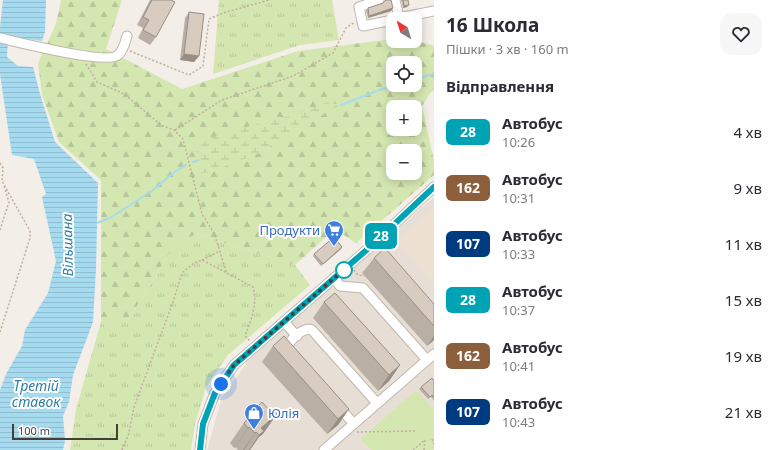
<!DOCTYPE html>
<html lang="uk">
<meta charset="utf-8">
<style>
body{margin:0;font-family:"Noto Sans",sans-serif;background:#f7f7f7;color:#2b2b33;height:100vh;display:flex;flex-direction:column;font-size:15px;white-space:nowrap}
*{box-sizing:border-box;margin:0}
p{font-size:13px;color:#7c7c81}
.icon{flex:none;width:22px;height:22px;fill:none;stroke:currentColor;stroke-width:2;stroke-linecap:round;stroke-linejoin:round}
.map{position:relative;flex:1;overflow:hidden}
.sheet{display:flex;flex-direction:column;background:#fff;width:340px}
.sheet>*{flex:none}
.badge{padding:0 8px;border-radius:6px;font-size:14px;line-height:26px}
.needle{width:26px;rotate:322deg}
.tools{position:absolute;left:386px;top:12px;display:grid;gap:8px}
.tools a{display:grid;place-items:center;width:36px;height:36px;border-radius:8px;background:#fff;box-shadow:0 2px 10px #0003;font-size:20px}
.scale{position:absolute;left:12px;bottom:10px;width:106px;box-sizing:border-box;padding-left:4px;border:2px solid #463e36;border-top:0;font-size:11px;line-height:14px;white-space:nowrap;color:#463e36;-webkit-text-stroke:3px #fff;paint-order:stroke}
.you{position:absolute;width:20px;height:20px;margin:-10px;border:3px solid #fff;border-radius:50%;background:#1a73e8;box-shadow:0 0 0 6px #1a73e833}
.map>.badge{position:absolute;translate:-50% -50%;box-shadow:0 0 0 2px #fff}
h2{padding:0 12px;font-size:15px;line-height:36px}
.round{display:grid;place-items:center;flex:none;width:42px;height:42px;border-radius:12px;background:#f7f7f7}
.summary{display:flex;align-items:center;justify-content:space-between;height:68px;padding:0 12px}
h1{font-size:19px;font-weight:700;line-height:30px}
ul{padding:0;list-style:none}
li{display:flex;align-items:center;gap:12px;height:56px;padding:0 12px}
li div{flex:1}
li b{display:block;font-size:15px}
li em{font-style:normal}
li .badge{min-width:44px;font-weight:700;text-align:center}
main{display:flex;flex:1;min-height:0}
.map>svg:first-child{display:block}
</style>
<main>
<div class="map">
<svg width="434" height="450" viewBox="0 0 434 450">
<defs>
<pattern id="grass-tufts" width="24" height="20" patternUnits="userSpaceOnUse"><rect width="24" height="20" fill="#d5e7b1"/><path d="M3 7l-1-3M5 7V3M7 7l1-3M15 17l-1-3M17 17v-4M19 17l1-3" fill="none" stroke="#b8c799"/></pattern>
<pattern id="forest-firs" width="22" height="20" patternUnits="userSpaceOnUse"><rect width="22" height="20" fill="#d5e7b1"/><path d="M5 1l3.5 6h-7zM16 11l3.5 6h-7z" fill="#b8c799"/></pattern>
<pattern id="wetland-marsh" width="20" height="14" patternUnits="userSpaceOnUse"><rect width="20" height="14" fill="#d5e7b1"/><path d="M1 5h8M5 5V1M11 12h8M15 12V8" fill="none" stroke="#b8c799"/></pattern>
<pattern id="water-rules" width="6" height="5" patternUnits="userSpaceOnUse"><rect width="6" height="5" fill="#a5daef"/><path d="M0 2.5h6" fill="none" stroke="#8fbcce"/></pattern>
</defs>
<rect width="100%" height="100%" fill="#f3eee7"/>
<path fill="#e7dfd5" d="M434,197V450H207L222,397L249,360Z"/>
<path fill="#ece1d1" d="M434,208V284L397,241Z"/>
<path fill="url(#grass-tufts)" d="M219,0H332L339,40L300,45L213,74Z
M197,234L295,265L310,285L228,355L206,387L195,424L191,450H70L76,409L101,322H127L170,252L182,240Z"/>
<path fill="url(#forest-firs)" fill-rule="evenodd" d="M61,0H122L106,49L182,89L298,51L393,39V41H415V40L434,46V91L431,92L422,106L434,161V175L356,243L335,229L295,265L197,234L182,240L170,252L127,322H101V180L59,142L42,95L38,63L56,24ZM393,63H415V85H393ZM393,107H415V129H393ZM393,151H415V173H393Z"/>
<path fill="url(#wetland-marsh)" d="M327,102L341,105L337,106L254,156L238,161L213,172L201,173L196,143L234,130L298,114Z"/>
<path fill="#d5e7b1" d="M416,390L432,408L434,407V450H371L361,439Z"/>
<path fill="url(#water-rules)" d="M3,0H46L45,32L42,41L8,36L7,57L18,66L33,67L40,94L55,142L98,183L96,268L93,322L73,375L69,402L63,416L65,441L63,450H0V390L6,374L22,346L25,330L48,293L56,261L42,197L46,194L34,159L12,155L0,74V27Z"/>
<g fill="none" stroke-linecap="round" stroke-linejoin="round">
<path stroke="#a5daef" stroke-width="2" d="M415,79L434,74
M341,105L382,89L398,85
M193,162L199,160
M97,223L110,218L152,191L173,173L186,165"/>
<g stroke="#c1b7ad" stroke-width="11">
<path id="minor" d="M379,0L359,7L363,26L393,20
M395,0L399,18L434,11
M0,38C18,42 108,65 118,55C124,50 125,42 127,36
M334,278L340,286L363,288L427,360
M284,322L297,336
M290,352L288,346C291,339 304,326 312,330L377,403
M337,405L354,424
M200,450L203,424L215,393L234,365L370,247L434,187
M324,450L434,354"/>
</g>
<path stroke="#c0ae9b" stroke-width="1.5" stroke-dasharray="2 2" stroke-linecap="butt" d="M130,51L189,75L203,66L209,19L223,13L269,0
M86,64L97,82L124,94L161,125L174,130L183,139L202,214L214,233L227,274
M175,130L222,100L293,76L333,53L346,28L355,22
M0,163L3,168L2,181
M0,230L9,202L4,186
M202,260L220,251
M354,270L358,275L364,276
M0,332L30,238V231L2,181
M357,432L415,431
M432,439L434,444
M122,450L129,433L134,407L173,302L182,273L194,263L202,260C220,269 236,278 253,287C258,304 251,320 245,336L250,341
M413,450L425,440
M424,450L425,440"/>
<use href="#minor" stroke="#fff" stroke-width="9"/>
</g>
<path fill="#baafa5" d="M150,0H171L156,37L150,45L138,38L143,28L137,25Z
M401,0H408L407,7L403,8Z
M383,3L391,11L368,18L366,11L368,8Z
M189,12L199,56L194,62L180,60L185,18Z
M342,247L341,249L321,266L313,256L314,254Z
M374,258L434,304V340L427,346L362,273Z
M324,302L400,365L389,381L378,391L313,318Z
M273,346L349,409L338,425L327,434L262,362Z
M434,381V401L431,397L428,399L419,389L421,387Z
M262,402L263,434L259,437L250,450H238L235,447L234,448L230,443L250,414Z"/>
<path fill="#978e86" d="M409,5L407,7L403,8L404,6Z
M393,8L391,11L368,18L369,16Z
M184,54L199,56L194,62L180,60Z
M342,247L341,249L321,266L323,264Z
M434,336V340L427,346Z
M400,365L389,381L378,391L389,375Z
M349,409L338,425L327,434L338,419Z
M277,414L263,434L259,437L250,450H249L259,435L261,428Z
M249,427L235,447L234,448L248,428Z
M256,432L244,450H243L255,433Z"/>
<path fill="#d8cbc0" stroke="#978e86" d="M152,0H171L175,2L156,37L143,30L149,20L143,17Z
M386,0H391L393,8L369,16L368,8L383,3Z
M403,0H408L409,5L404,6Z
M189,12L204,14L199,56L184,54Z
M334,237L342,247L323,264L314,254Z
M385,248L434,304V326L374,258Z
M335,293L400,365L389,375L324,302Z
M284,336L349,409L338,419L273,346Z
M432,378L434,381V397L432,395L430,397L421,387Z
M262,402L270,411L273,409L277,414L261,428L264,431L259,435L256,432L255,433L249,427L248,428L244,423L252,416L250,414Z"/>
<g fill="none" stroke-linecap="round" stroke-linejoin="round">
<g stroke="#fff" stroke-width="9">
<path id="line" d="M200,450L203,424L215,393L234,365L370,247L434,187"/>
</g>
<use href="#line" stroke="#00a3b4" stroke-width="6"/>
<path stroke="#463e36" stroke-width="4" stroke-dasharray="0 7.2" d="M221,384L234,365L346,268L344,270"/>
</g>
<defs>
<g id="supermarket-pin" transform="scale(1)"><path d="M0 17L-7.5 6A9.5 9.5 0 1 1 7.5 6Z" fill="#3f7fe0" stroke="#fff"/><path d="M-6-5.5h2.5l.6 2H6L4.5 2H-2.5L-4.4-4H-6ZM-1.5 3.2a1.3 1.3 0 1 0 .1 0ZM3 3.2a1.3 1.3 0 1 0 .1 0Z" fill="#fff"/></g>
<g id="shop-pin" transform="scale(1)"><path d="M0 17L-7.5 6A9.5 9.5 0 1 1 7.5 6Z" fill="#3f7fe0" stroke="#fff"/><path d="M-5-2.5h2.3a2.7 3.5 0 0 1 5.4 0H5L5.5 6h-11ZM-1.5-2.5h3a1.5 2.3 0 0 0-3 0Z" fill="#fff"/></g>
</defs>
<g fill-rule="evenodd">
<use href="#supermarket-pin" x="334" y="230"/>
<use href="#shop-pin" x="254" y="413"/>
</g>
<circle fill="#fff" stroke="#00a3b4" stroke-width="2" cx="344" cy="270" r="8"/>
<g text-anchor="middle" dominant-baseline="central" stroke-width="4" stroke-linejoin="round" paint-order="stroke">
<g font-size="13" fill="#366cbe" stroke="#fff" text-anchor="end">
<text x="320" y="230">Продукти</text>
<text x="268" y="413" text-anchor="start">Юлія</text>
</g>
<g font-size="14" font-style="italic" fill="#2f7fa0" stroke="#fff">
<text transform="translate(67 245) rotate(-91)">Вільшана</text>
<text x="36" y="385">Третій<tspan x="36" dy="16">ставок</tspan></text>
</g>
</g>
</svg>
<div class="tools">
<a><svg class="needle" viewBox="-14 -14 28 28"><path d="M0-13l5 13h-10z" fill="#e53935"/><path d="M0 13l5-13h-10z" fill="#7c7c81"/></svg></a>
<a><svg class="icon" aria-label="locate" viewBox="0 0 24 24"><circle cx="12" cy="12" r="6"/><path d="M12 2v4M12 18v4M2 12h4M18 12h4"/></svg></a>
<a>+</a>
<a>−</a>
</div>
<div class="scale">100 m</div>
<div class="you" style="left:221px;top:384px"></div>
<b class="badge" style="left:381px;top:236px;background:#00a3b4;color:#fff">28</b>
</div>
<section class="sheet">
<div class="summary"><div><h1>16 Школа</h1><p>Пішки · 3 хв · 160 m</p></div><a class="round"><svg class="icon" aria-label="heart" viewBox="0 0 24 24"><path d="M12 20l-8-8c-3-5 5-10 8-4 3-6 11-1 8 4z"/></svg></a></div>
<h2>Відправлення</h2>
<ul>
<li><span class="badge" style="background:#00a3b4;color:#fff">28</span><div><b>Автобус</b><p>10:26</p></div><em>4 хв</em></li>
<li><span class="badge" style="background:#8b5e3c;color:#fff">162</span><div><b>Автобус</b><p>10:31</p></div><em>9 хв</em></li>
<li><span class="badge" style="background:#003b80;color:#fff">107</span><div><b>Автобус</b><p>10:33</p></div><em>11 хв</em></li>
<li><span class="badge" style="background:#00a3b4;color:#fff">28</span><div><b>Автобус</b><p>10:37</p></div><em>15 хв</em></li>
<li><span class="badge" style="background:#8b5e3c;color:#fff">162</span><div><b>Автобус</b><p>10:41</p></div><em>19 хв</em></li>
<li><span class="badge" style="background:#003b80;color:#fff">107</span><div><b>Автобус</b><p>10:43</p></div><em>21 хв</em></li>
</ul>
</section>
</main>
